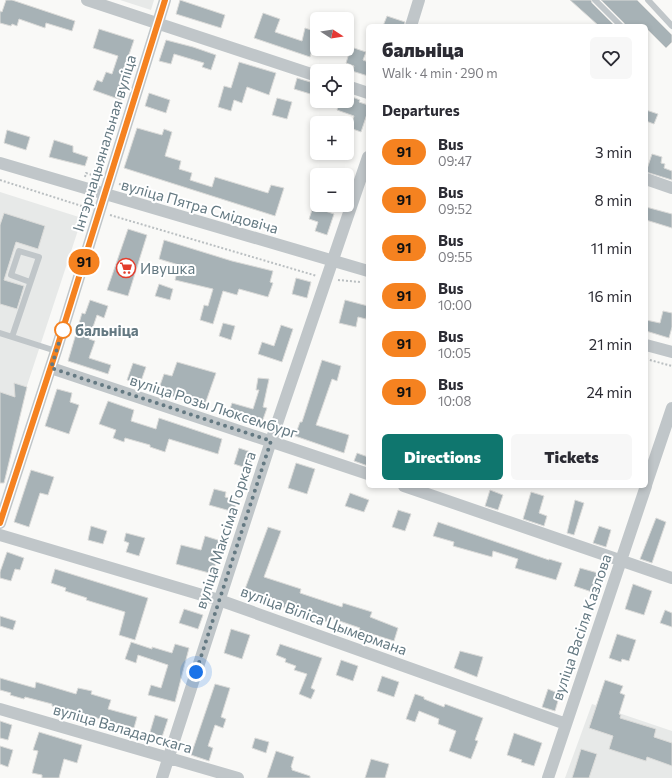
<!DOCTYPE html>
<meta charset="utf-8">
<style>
body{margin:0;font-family:Commissioner,sans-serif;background:#f7f7f7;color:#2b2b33;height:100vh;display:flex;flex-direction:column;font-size:15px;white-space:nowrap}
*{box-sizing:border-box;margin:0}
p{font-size:13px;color:#7c7c81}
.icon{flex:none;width:22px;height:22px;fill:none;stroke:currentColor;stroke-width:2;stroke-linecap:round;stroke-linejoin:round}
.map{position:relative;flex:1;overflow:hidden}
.side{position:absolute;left:366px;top:24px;width:282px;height:464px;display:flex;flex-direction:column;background:#fff;border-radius:6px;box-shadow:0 2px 6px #0003}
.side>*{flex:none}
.badge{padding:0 8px;border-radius:13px;font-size:14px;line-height:26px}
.needle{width:26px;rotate:102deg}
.controls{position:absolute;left:310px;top:12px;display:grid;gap:8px}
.controls a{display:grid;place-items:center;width:44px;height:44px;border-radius:6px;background:#fff;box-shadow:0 2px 6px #0003;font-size:20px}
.you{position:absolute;width:20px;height:20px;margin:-10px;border:3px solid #fff;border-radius:50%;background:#1a73e8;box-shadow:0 0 0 6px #1a73e833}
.map>.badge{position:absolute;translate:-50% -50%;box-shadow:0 0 0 2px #fff}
h2{padding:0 16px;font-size:15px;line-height:36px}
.round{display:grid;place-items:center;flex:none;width:42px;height:42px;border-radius:6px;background:#f7f7f7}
.headline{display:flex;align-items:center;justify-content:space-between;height:68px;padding:0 16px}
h1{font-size:19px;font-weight:800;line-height:30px}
.button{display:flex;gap:8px;margin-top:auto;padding:8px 16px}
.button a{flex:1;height:46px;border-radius:6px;background:#0f766e;color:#fff;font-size:16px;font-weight:800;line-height:46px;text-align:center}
.button a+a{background:#f7f7f7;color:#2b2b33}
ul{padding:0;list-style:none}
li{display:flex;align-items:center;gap:12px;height:48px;padding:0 16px}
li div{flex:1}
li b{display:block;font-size:15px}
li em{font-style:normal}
li .badge{min-width:44px;font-weight:700;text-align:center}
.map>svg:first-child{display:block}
</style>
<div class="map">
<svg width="672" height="778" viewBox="0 0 672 778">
<rect width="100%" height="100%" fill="#f9f9f7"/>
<path fill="#e7e9e8" d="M120,0H154L151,10Z
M0,192L82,218L0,468Z
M592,704L672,731V778H565Z"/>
<path fill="#a7b2b6" stroke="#dbdbd9" d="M6,0H12L75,21L72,31L46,23L45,28L19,19L17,26L12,24L11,26L0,23V11L2,12Z
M180,0L225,15L221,28L176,14Z
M570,0H591L592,3L615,26H599Z
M601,0H637L672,35V42L666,48L646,28V26H625L624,23Z
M263,13L280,19L275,32L302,41L305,28L317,32L310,57L254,38Z
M387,16L405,22L404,26H383Z
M99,29L134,40L121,78L128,80L121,100L93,90L97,80L102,82L106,72L112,74L118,56L93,48Z
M166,40L193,47L216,55L211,70L202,67L204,63L174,54L171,64L159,61Z
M351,47L366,52L363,60L368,62V76L352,71L354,66L346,63Z
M239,62L276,73L269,95L247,87L242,103L234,100L231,111L218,107L224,86L231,88Z
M297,78L317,84V96L294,89Z
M149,93L170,100L166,113L145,106Z
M347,95L360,100L359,102L368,105V111L361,132L350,128L354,116L337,110L340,101H347Z
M277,98L292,102L287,119L272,115Z
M646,110L658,114L654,124L646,121Z
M137,128L162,135L164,129L172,132L165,156L181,161L179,169L192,173L190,180L212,187L215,177L268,193L271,185L284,188L275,216L124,168Z
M7,130L30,137L26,150L4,143Z
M54,140L73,146V152L88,157L85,166L49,157Z
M652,154L662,157L661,163L665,164L664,168L672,171V180L646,172Z
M313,207L334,214L327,235L315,231L318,222L309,219Z
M646,207L672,214V228L646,220Z
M4,213L45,226L38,249L16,242L4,280L24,286L17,309L0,304V225Z
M128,229L147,235L128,296L107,290Z
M164,240L232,261L273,271L270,282L273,283L268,297L239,289L237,295L223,291L213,324L200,320L204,305L208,306L213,289L175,280L179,265L159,259Z
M296,278L311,282L307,298L292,294Z
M159,284L173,289L170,300L155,296Z
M90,300L108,306L104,318L97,315L89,339L95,341L89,358L111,365L108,374L68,361L82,313L85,314Z
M345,300L368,306L366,319L358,317L356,327L339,323Z
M663,311L672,313V327L669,338L646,331V320L660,323Z
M223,323L235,326L231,340L219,336Z
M281,325L293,329L282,362L258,354L262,342L274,346Z
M322,360L341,366L337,381L332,379L316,425L349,435L344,453L295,436L300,422H302Z
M177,362L216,373L204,407L158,391L164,374L172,376Z
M133,363L146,367L140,384L127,380Z
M258,378L269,379L263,407L267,408L261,425L228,415L232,403L253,409L259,390H256Z
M14,383L27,387L4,483H0V392L15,397Z
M57,389L72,393L70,402L79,405L69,434L45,426Z
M108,401L134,410L131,421L156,429L159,418L222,439L218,454L169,439L165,452L150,447V445L125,438L124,442L113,438L116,430L99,424Z
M239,448L254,453L249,469L234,464Z
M357,453L368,457V466L354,461Z
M296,463L315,469L307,494L288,488Z
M31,470L54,477L48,495L40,493L29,527L14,522Z
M214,489L226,492L225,497L237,500L234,512L209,505Z
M490,490L503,495L498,510L485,506Z
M531,492L544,496L539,513L547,516L544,526L523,519Z
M350,493L369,500L364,512L345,506Z
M575,500L584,503L574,535L567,533Z
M398,510L411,514L405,531L392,527Z
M656,518L666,522L652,563L640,559Z
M438,522L549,560V559L562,563L556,580L515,568L518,559L493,551L492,557L453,546L454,542L433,536Z
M91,526L107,531L103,544L88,540Z
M599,526L611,530L606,547L593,543Z
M268,527L281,531L264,577L301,589L300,593L342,607L343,603L372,612L370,617L398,628L394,641L359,630L360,628L328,617L327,622L305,615L306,611L286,604L285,608L275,604L276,601L271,599L272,598L245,589Z
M126,533L145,538L139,556L126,552L129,543L124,541Z
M205,536L221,541L213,574L176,564L181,545L201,550Z
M7,552L24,558L20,570L15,569L11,581L0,578V572Z
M580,568L598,573L592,592L574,586Z
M55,569L148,598L135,640L119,635L125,612L86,600L87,598L65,591L66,588L51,583Z
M633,584L652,591L644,615L625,609Z
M184,609L203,615L198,629L179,623Z
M665,610L672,613V627L660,623Z
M0,616L16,621L13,630L0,626Z
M231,629L250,635L242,659L224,653Z
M617,634L636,640L629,661L622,659L621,662L609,658Z
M131,642L152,649V647L172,653L175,644L189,648L175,702L148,695L151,685L161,688L168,665L138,655L136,663L125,659Z
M280,644L322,658L311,688L315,690L311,699L299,694L307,674L294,670L296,666L285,662L286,659L276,655Z
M460,651L483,657L477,677L454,668Z
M341,660L358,666L353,681L336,675Z
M382,676L399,682L394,697L377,691Z
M0,678L35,688L36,682L76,694L78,688L92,691L91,694L111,700L108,709L137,717L134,728L52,706V704L25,697L24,699L10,695L11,693L0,690Z
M605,680L623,686L620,693L625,695L619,714L621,715L620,718L656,729L654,737L672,743V766L647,757L646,761L609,749L613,736L589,728Z
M215,684L230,688L221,717L226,719L223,728L215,725L208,746L213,748L209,761L191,755Z
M548,689L560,694L555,711L542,707Z
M415,694L424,697V699L444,707L445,704L483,718L475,740L478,741L471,759L449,751L456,731L438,724L439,719L419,711L415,722L406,719Z
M155,715L168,719L162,737L150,732Z
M0,721L12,725L8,740L0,738Z
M39,732L82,745L77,763L64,759L59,778H42V775L32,773L38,751L33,750Z
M514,733L542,743L534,766L521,762L522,760L507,755Z
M255,738L269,742L266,753L252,748Z
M0,746L13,750L8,767L0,764Z
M581,749L597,754L589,778H572Z
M276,751L294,757L291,767L292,768V770L310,776V778H267Z
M371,759L389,764L385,778H365Z"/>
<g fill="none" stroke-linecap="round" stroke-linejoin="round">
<path stroke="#babfc1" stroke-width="2" stroke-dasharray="2 2" stroke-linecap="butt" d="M85,177L86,173L98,177
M0,180L88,208
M119,184L131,187L130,190
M110,215L317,276
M338,280L360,282
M646,359L672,366"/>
<path stroke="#c0c6c9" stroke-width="6" d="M595,0L621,26
M648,0L672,26
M0,333L56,351
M12,337L39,257L19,251L11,275L30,282"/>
<path stroke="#c0c6c9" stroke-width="12" d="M87,0L317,76
M411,26L419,0
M347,86L368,93
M0,163L368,271
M646,179L672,188
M646,345L672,352
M51,368L368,474
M646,485L672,408
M404,486L672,578
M0,523L56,351L165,0
M0,535L219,600L566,724
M0,709L238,778
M162,778L271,441L368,157
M548,778L646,486"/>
</g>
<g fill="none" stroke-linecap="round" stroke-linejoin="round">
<g stroke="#fff" stroke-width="9">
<path id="line" d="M0,523L56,351L165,0"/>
</g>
<use href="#line" stroke="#f58220" stroke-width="6"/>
<path stroke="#647982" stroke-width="4" stroke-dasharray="0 7.2" d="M63,330L51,368L271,441L196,672"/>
</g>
<defs>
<g id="supermarket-ring" transform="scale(1)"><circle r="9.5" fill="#fff" stroke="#e43d2c" stroke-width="1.5"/><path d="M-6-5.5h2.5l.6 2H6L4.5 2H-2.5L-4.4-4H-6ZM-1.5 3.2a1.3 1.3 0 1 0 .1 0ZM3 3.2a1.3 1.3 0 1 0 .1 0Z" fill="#e43d2c"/></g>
</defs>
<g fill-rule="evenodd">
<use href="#supermarket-ring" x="126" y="268"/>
</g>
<circle fill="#fff" stroke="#f58220" stroke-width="2" cx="63" cy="330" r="8"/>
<g text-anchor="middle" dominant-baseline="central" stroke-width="4" stroke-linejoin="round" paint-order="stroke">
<g font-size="15" fill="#647982" stroke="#fff">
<text transform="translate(104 143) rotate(-73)">Інтэрнацыянальная вуліца</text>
<text transform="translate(200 206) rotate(16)">вуліца Пятра Смідовіча</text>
<text transform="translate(214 406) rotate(18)">вуліца Розы Люксембург</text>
<text transform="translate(225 530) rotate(-72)">вуліца Максіма Горкага</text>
<text transform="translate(324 620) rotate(20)">вуліца Віліса Цымермана</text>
<text transform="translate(581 627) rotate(-71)">вуліца Васіля Казлова</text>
<text transform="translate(123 728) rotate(16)">вуліца Валадарскага</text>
</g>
<g font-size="15" fill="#647982" stroke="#fff" text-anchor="start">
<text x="140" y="268">Ивушка</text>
</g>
<g font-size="15" font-weight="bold" fill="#647982" stroke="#fff" text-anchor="start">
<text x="75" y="330">бальніца</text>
</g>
</g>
</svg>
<div class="controls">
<a><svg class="needle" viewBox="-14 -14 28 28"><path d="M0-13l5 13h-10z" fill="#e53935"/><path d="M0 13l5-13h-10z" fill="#7c7c81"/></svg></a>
<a><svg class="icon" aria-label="locate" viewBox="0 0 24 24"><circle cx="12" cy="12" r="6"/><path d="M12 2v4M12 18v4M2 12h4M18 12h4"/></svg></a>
<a>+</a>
<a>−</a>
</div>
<div class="you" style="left:196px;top:672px"></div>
<b class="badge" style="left:84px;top:262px;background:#f58220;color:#111">91</b>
<section class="side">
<div class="headline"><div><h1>бальніца</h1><p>Walk · 4 min · 290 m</p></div><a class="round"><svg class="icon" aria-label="heart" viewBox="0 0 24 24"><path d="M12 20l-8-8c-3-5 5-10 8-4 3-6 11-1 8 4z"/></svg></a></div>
<h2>Departures</h2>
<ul>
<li><span class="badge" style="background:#f58220;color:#111">91</span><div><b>Bus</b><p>09:47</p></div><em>3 min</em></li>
<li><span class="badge" style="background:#f58220;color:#111">91</span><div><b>Bus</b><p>09:52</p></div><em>8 min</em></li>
<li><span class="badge" style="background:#f58220;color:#111">91</span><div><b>Bus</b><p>09:55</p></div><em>11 min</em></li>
<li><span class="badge" style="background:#f58220;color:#111">91</span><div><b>Bus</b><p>10:00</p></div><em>16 min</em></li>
<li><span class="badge" style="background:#f58220;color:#111">91</span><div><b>Bus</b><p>10:05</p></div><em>21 min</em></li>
<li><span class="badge" style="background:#f58220;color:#111">91</span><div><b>Bus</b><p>10:08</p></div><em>24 min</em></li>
</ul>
<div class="button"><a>Directions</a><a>Tickets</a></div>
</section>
</div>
